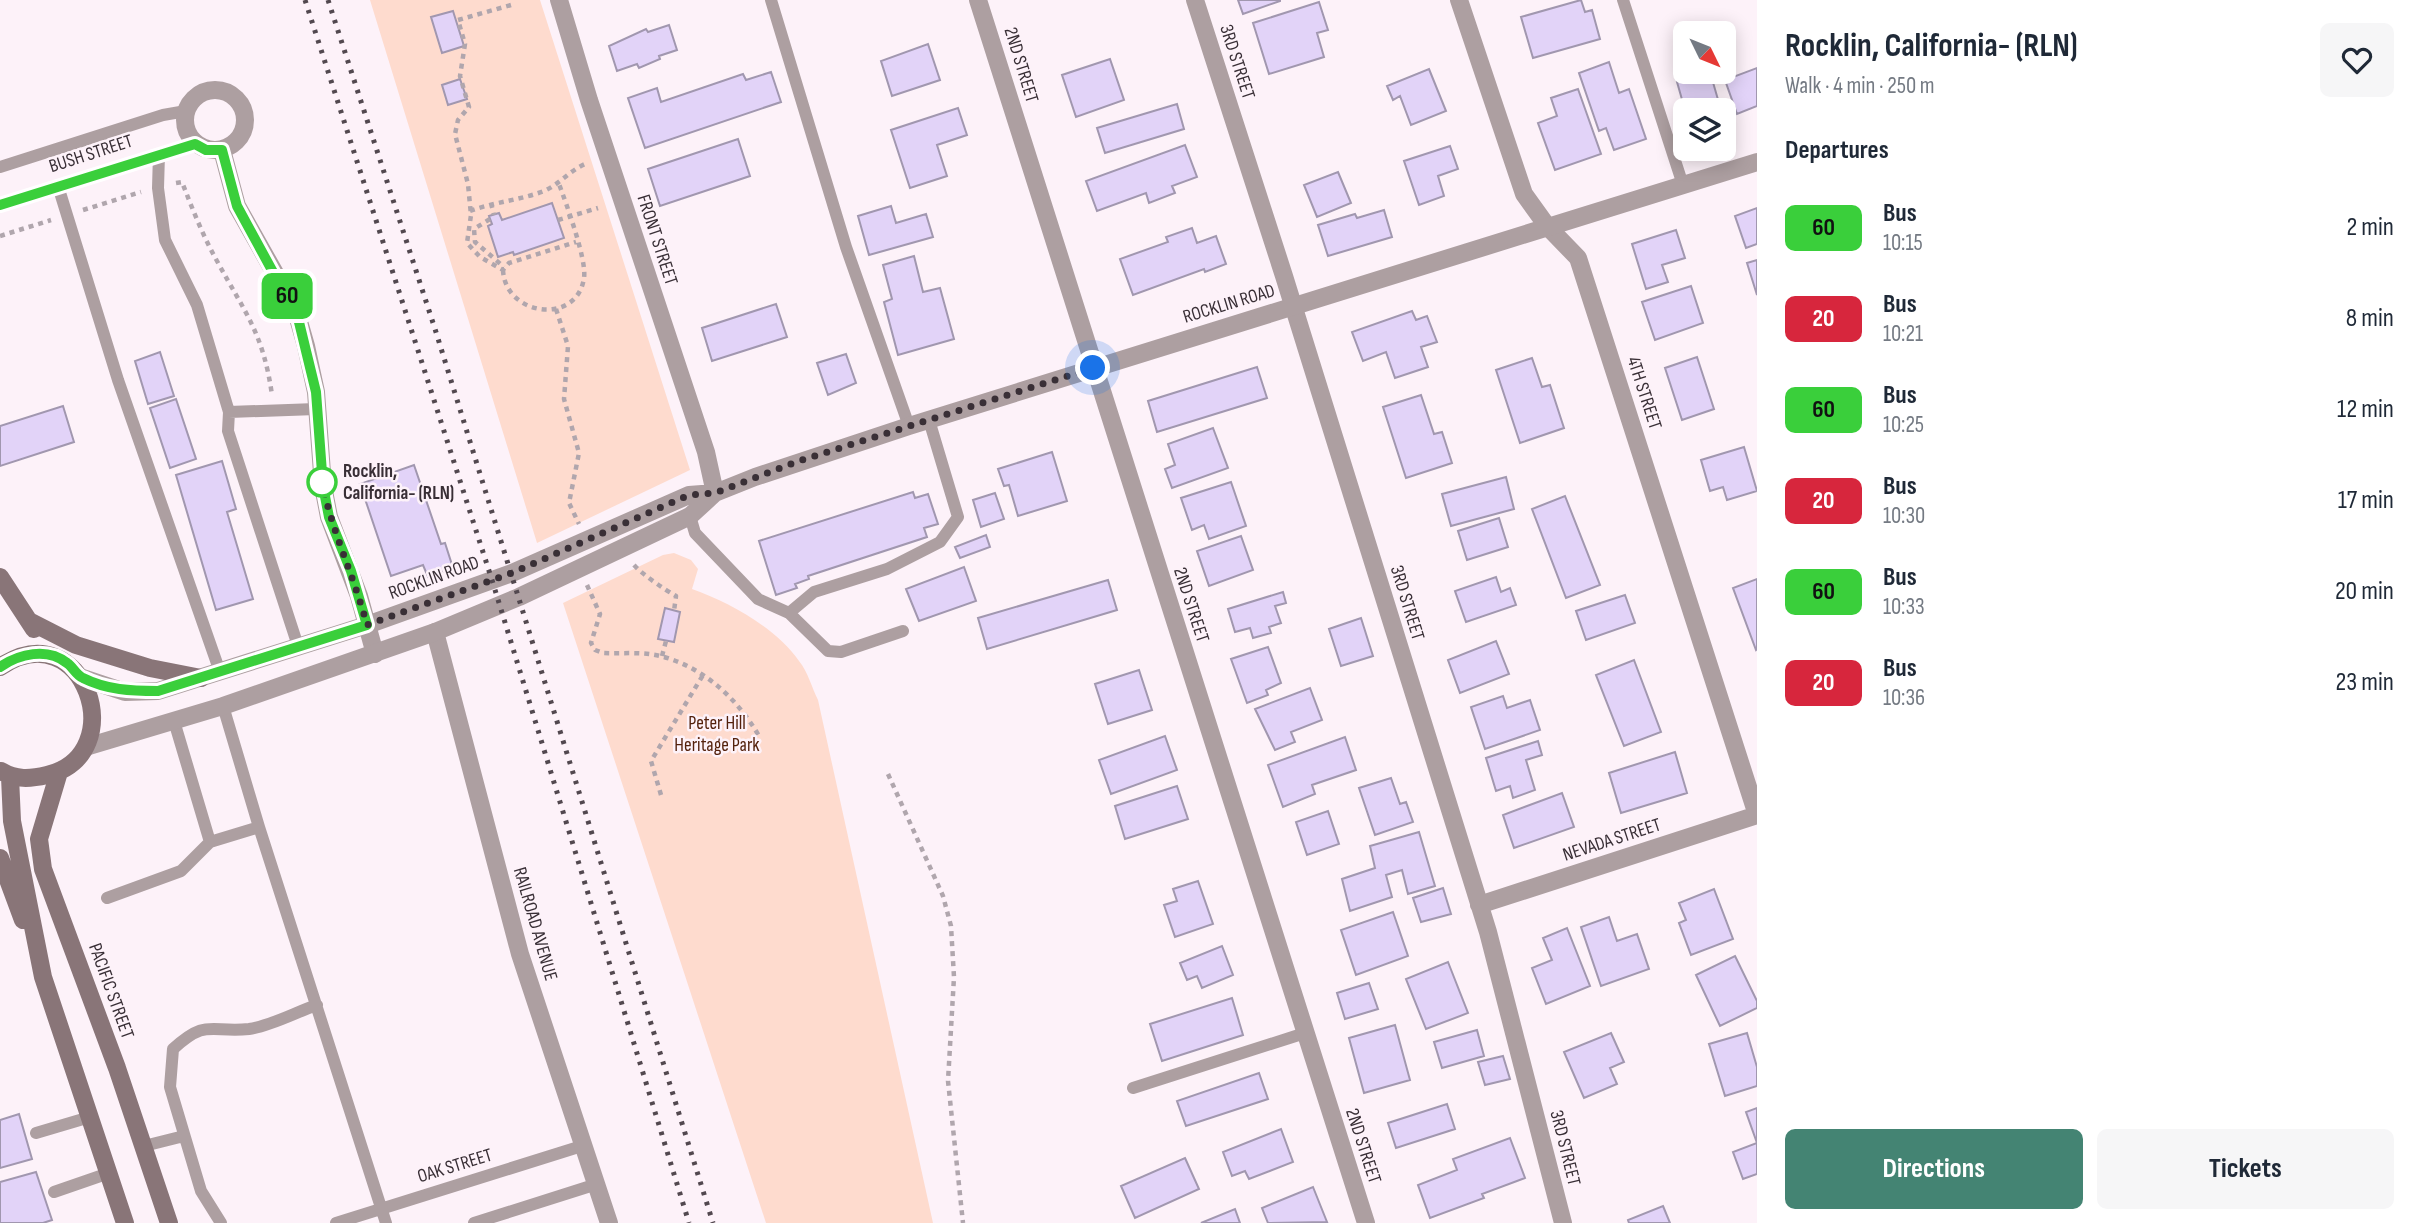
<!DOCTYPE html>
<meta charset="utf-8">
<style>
body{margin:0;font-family:"Sofia Sans Condensed",sans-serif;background:#f6f6f7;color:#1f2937;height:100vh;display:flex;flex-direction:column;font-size:26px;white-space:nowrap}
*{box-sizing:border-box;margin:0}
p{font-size:23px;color:#747a83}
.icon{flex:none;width:38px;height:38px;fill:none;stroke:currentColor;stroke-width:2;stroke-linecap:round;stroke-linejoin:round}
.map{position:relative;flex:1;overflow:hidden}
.drawer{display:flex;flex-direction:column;background:#fff;width:665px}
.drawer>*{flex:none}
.badge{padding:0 14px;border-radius:10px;font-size:24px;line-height:46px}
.needle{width:46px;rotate:133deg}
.buttons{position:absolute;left:1673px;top:21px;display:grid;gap:14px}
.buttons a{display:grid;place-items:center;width:63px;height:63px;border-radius:10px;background:#fff;box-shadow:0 4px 18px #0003;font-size:35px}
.you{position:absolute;width:35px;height:35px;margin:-18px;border:5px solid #fff;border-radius:50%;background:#1a73e8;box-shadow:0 0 0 10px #1a73e833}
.map>.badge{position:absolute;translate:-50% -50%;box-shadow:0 0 0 4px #fff}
h2{padding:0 28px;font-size:26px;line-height:63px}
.round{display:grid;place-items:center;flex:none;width:74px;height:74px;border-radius:10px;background:#f6f6f7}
.head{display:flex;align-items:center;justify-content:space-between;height:119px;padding:0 28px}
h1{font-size:33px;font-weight:700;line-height:52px}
.button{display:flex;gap:14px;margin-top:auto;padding:14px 28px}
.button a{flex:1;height:80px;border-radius:10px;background:#448473;color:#fff;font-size:28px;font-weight:700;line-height:80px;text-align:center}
.button a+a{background:#f6f6f7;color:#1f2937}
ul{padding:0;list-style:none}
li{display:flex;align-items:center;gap:21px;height:91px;padding:0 28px}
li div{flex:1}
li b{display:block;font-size:26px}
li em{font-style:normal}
li .badge{min-width:77px;font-weight:700;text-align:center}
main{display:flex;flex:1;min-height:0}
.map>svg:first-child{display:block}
</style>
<main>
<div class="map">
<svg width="1757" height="1223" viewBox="0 0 1757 1223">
<rect width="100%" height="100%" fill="#fdf2f9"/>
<path fill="#fedbce" d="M370,0H540L690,470L537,543Z
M674,553L691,560L698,569L692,589C729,602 776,628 799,661C808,672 812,688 818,700L933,1223H766L563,603L663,555Z"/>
<path fill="#e2d3f8" stroke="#a197af" stroke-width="2" d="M1238,0H1280V1L1243,14Z
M1581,0L1585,12L1592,10L1600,39L1533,58L1521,17Z
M1319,2L1328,30L1317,33L1324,57L1269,74L1253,23Z
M453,11L464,46L442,53L431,17Z
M669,25L677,50L659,56L660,59L639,68L637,64L617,71L609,46L646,29L648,32Z
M928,44L940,80L892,96L881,61Z
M1110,59L1124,100L1076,117L1062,75Z
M1609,62L1619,93L1629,89L1646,139L1614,150L1606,128L1599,131L1579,73Z
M1757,68V106L1737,114L1725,80Z
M1429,69L1446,111L1411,125L1400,96L1393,100L1387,86Z
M771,72L781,102L645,148L628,98L657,88L661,102L743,74L746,80Z
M1710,72L1721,110H1685L1677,82Z
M460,79L467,99L448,105L442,85Z
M1578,89L1601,154L1555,170L1538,123L1557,116L1551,98Z
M1177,104L1184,129L1105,153L1097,128Z
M958,108L967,135L937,145L947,176L910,188L891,130Z
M738,139L750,176L660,206L648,169Z
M1185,145L1197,177L1172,186L1175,193L1149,203L1146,193L1097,211L1086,181Z
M1450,146L1458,169L1438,176L1444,196L1419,205L1404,161Z
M1338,172L1351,203L1317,217L1304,185Z
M552,203L564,238L514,255L513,252L498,257L488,226L492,224L489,216L499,213L502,220Z
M891,206L896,223L926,214L933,237L869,255L858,216Z
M1757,208V244L1746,248L1735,216Z
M1384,210L1392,237L1328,256L1318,225L1355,214L1357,218Z
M1192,228L1197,243L1216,236L1226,264L1205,272L1204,269L1133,295L1120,259L1168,242L1166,237Z
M1676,230L1685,258L1662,265L1668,282L1646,289L1632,244Z
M914,256L923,292L940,288L954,339L898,355L884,302L892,299L883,265Z
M1757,260V295L1747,263Z
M1691,286L1703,323L1655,340L1642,302Z
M776,304L787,337L712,361L702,328Z
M1412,311L1416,320L1427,316L1437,342L1421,347L1428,367L1395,378L1386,352L1363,361L1352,332Z
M160,352L174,396L148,404L135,361Z
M846,354L856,383L828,395L817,363Z
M1697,357L1714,409L1682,420L1665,368Z
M1532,358L1542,387L1550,385L1564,428L1520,443L1496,370Z
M1257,367L1267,398L1157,432L1148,401Z
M1421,395L1434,434L1442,432L1452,463L1406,478L1383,407Z
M176,399L196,459L170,468L150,408Z
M63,406L74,442L0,466V426Z
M1213,428L1228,468L1172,488L1165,469L1175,465L1168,444Z
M1744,447L1757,491L1727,500L1723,487L1710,491L1701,460Z
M1052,452L1067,501L1018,516L1009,485L1004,486L998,469Z
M222,461L236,509L227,512L253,599L216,610L176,475Z
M414,465L441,544L445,543L453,568L428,577L423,565L391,576L360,484Z
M1506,477L1514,509L1451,526L1442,494Z
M1231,482L1246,526L1209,539L1204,525L1192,530L1181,498Z
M913,492L915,498L928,494L938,524L924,528L927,537L808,576L809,579L795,584L797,588L776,595L759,541Z
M995,493L1004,519L981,527L973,500Z
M1565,496L1600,585L1566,598L1532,509Z
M1499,518L1508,547L1467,560L1458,531Z
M986,535L990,547L960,558L955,547Z
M1241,536L1253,570L1209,586L1197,551Z
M964,567L976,601L919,621L906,589Z
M1496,577L1501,592L1510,588L1516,605L1466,622L1455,591Z
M1757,579V649L1756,650L1733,588Z
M1108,580L1117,610L987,649L978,618Z
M1283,592L1286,603L1275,606L1281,623L1269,627L1271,633L1253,638L1250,628L1235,632L1228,609Z
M1625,595L1635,623L1586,640L1576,611Z
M665,608L680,612L674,642L658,639Z
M1361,618L1373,656L1341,666L1329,629Z
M1496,641L1509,674L1460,693L1448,660Z
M1268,647L1281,683L1266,690L1268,695L1247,703L1231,659Z
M1634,660L1661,732L1624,746L1596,675Z
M1139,670L1152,710L1108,724L1095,684Z
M1310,688L1322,720L1291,732L1295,742L1275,750L1255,709Z
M1503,696L1507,708L1530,700L1540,730L1485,749L1471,707Z
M1165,736L1177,770L1111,794L1099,760Z
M1345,737L1356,770L1312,785L1315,794L1283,807L1268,765Z
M1538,741L1542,755L1526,760L1535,790L1513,798L1510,786L1496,791L1486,758Z
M1675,752L1687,793L1621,813L1609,773Z
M1391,778L1400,804L1406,802L1413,822L1375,835L1359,788Z
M1177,786L1188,819L1125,839L1115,806Z
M1562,793L1574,827L1514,848L1503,815Z
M1328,811L1339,844L1307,855L1296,822Z
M1419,832L1435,886L1408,894L1402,870L1386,875L1392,897L1350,911L1342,879L1375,868L1370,846Z
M1198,881L1213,924L1175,937L1164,905L1177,901L1173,889Z
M1443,888L1451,914L1421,922L1413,898Z
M1714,889L1733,939L1691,955L1679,923L1686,920L1679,903Z
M1393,912L1408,956L1356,975L1341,930Z
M1609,917L1617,941L1637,934L1649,969L1601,986L1581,927Z
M1567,928L1590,986L1546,1004L1532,968L1552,960L1543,938Z
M1222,946L1233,975L1202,988L1197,976L1187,980L1180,963Z
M1735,956L1757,1001V1008L1720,1026L1696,975Z
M1448,962L1468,1013L1426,1029L1406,979Z
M1369,983L1378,1009L1345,1019L1337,993Z
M1232,998L1243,1035L1162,1061L1150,1024Z
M1395,1025L1410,1080L1364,1093L1349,1038Z
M1477,1030L1484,1056L1442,1068L1434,1042Z
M1611,1033L1624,1062L1610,1068L1617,1084L1584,1098L1564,1052Z
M1747,1033L1757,1067V1086L1725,1096L1709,1044Z
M1503,1056L1510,1079L1485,1085L1478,1062Z
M1259,1073L1268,1099L1186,1126L1177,1101Z
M1447,1104L1455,1129L1396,1148L1388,1123Z
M1757,1108V1174L1743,1179L1733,1152L1757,1143L1746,1112Z
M19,1114L32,1159L0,1168V1120Z
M1281,1129L1293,1162L1249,1179L1245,1171L1232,1176L1223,1152Z
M1510,1138L1525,1178L1482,1194L1484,1198L1430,1218L1418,1185L1457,1170L1453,1159Z
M1185,1158L1199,1189L1135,1218L1121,1186Z
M36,1172L52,1220L43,1223H0V1182Z
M1313,1187L1327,1222L1268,1223L1262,1208Z
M1663,1206L1670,1223H1629L1628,1220Z
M1235,1209L1240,1223H1201Z"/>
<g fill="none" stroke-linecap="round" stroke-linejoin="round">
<path stroke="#b0a6ad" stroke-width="4.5" stroke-dasharray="5 5" stroke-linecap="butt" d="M511,5L458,20L465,44L460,76L469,107L458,120L455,134L468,184L471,215L467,243L480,257L503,270L509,263L576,242
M176,183L182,182C192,208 203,236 217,261C245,313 263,332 272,395
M491,203L494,215
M83,210L141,192
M470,211C494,202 521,200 544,191C560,184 569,171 585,164
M490,219L474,229L475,242L504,267
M558,220L598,208
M0,236L51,220
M503,270C505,316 577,326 584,278C587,260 566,203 559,184
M556,309L568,346L564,399L579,453L569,503L579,524
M634,565C643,575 664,589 676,596L674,611
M587,585L600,614L591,643L595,650L603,653C623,654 644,651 664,657C706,669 738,700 759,736
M662,656L666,641
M888,774L943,896L951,926L954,977L948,1081L963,1223
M661,795L651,761L703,675"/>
<path stroke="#ad9fa1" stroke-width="12" d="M771,0L846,247L909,426
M1623,0L1683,185
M159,154L158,188L165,240L197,305L229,412
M0,167L163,115L186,111
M58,186L118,380L220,672
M0,205L195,144
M690,516L695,533L758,599L789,613L814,592L887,569L940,542L958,517L929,420
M789,613L828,651L841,652L903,631
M298,646L228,431L229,412L316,409
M223,706L259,827L386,1223
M174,721L210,842L259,827
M107,898L181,871L210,842
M1133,1088L1305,1033
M36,1133L90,1117
M144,1146L184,1136
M54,1192L109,1173
M221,1223L201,1191L170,1087L173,1049C207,1018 210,1033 249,1029C271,1026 296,1012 317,1005
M336,1223L585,1145
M474,1223L597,1184"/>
<path stroke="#ad9fa1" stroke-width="18" d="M978,0L1366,1223
M1195,0L1284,276L1488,932L1563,1223
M1459,0L1524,194L1547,226L1578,258L1757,815
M185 120a30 30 0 1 1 60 0a30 30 0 1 1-60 0Z
M222,150L237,206L285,291L298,318L306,346L316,392L323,486L329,517L359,596L375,654
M435,632L520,954L609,1223
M1479,905L1757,815"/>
<path stroke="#ad9fa1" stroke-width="18" d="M559,0L589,100L706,452L715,493
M80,677L125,692L158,691L367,625L512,573L689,495L715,493
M86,747L223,706L435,632L519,597L690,516L715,493L755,477L909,426L1757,162"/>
<path stroke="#897578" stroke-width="18" d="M0,577L34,629
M29,621L76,645L150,668L201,678
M0,667C84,610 133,755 47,775C30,779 16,780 1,771
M59,772L39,839L43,869L117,1068L169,1223
M10,777L12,821L43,977L125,1223
M0,858L23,920"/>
<path stroke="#52484f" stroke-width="5" stroke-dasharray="3.5 7" stroke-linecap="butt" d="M305,0L492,580L689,1223
M328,0L435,329L713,1223"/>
</g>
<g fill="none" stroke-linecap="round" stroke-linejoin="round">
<g stroke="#fff" stroke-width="16">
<path id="line" d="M0,205L195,144L206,150H222L237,206L298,318L316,392L323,486L329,517L351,571L367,625L158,691C131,691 107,690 83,678C76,675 73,667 67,663C47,647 19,654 0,667"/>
</g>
<use href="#line" stroke="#3acf3b" stroke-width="10"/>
<path stroke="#392f36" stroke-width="7" stroke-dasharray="0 12.6" d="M322,482C332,532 354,576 367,625L512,573L689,495L715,493L799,461L1093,368"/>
</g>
<circle fill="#fff" stroke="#3acf3b" stroke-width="3.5" cx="322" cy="482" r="14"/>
<g text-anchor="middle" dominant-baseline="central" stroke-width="5" stroke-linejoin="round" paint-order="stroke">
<g font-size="19" fill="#392f36" stroke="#fdf2f9">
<text transform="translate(1237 62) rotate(72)">3RD STREET</text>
<text transform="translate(1021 65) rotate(73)">2ND STREET</text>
<text transform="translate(91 154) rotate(-18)">BUSH STREET</text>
<text transform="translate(657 240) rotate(72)">FRONT STREET</text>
<text transform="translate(1229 304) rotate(-17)">ROCKLIN ROAD</text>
<text transform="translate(1644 393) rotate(72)">4TH STREET</text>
<text transform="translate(434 578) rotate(-20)">ROCKLIN ROAD</text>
<text transform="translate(1407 603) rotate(73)">3RD STREET</text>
<text transform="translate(1191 605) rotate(72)">2ND STREET</text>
<text transform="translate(1612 840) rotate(-18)">NEVADA STREET</text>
<text transform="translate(535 924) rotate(74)">RAILROAD AVENUE</text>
<text transform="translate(111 991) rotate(70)">PACIFIC STREET</text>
<text transform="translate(1363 1146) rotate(72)">2ND STREET</text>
<text transform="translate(1565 1148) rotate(76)">3RD STREET</text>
<text transform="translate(455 1166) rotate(-17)">OAK STREET</text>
</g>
<g font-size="19" font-weight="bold" fill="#392f36" stroke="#fdf2f9" text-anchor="start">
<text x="343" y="471">Rocklin,<tspan x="343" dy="22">California- (RLN)</tspan></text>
</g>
<g font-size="19" fill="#54210c" stroke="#fdf2f9">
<text x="717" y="723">Peter Hill<tspan x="717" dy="22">Heritage Park</tspan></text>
</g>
</g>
</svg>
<div class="buttons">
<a><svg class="needle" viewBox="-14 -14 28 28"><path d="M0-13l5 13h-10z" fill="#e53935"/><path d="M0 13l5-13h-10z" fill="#747a83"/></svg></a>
<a><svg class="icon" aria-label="layers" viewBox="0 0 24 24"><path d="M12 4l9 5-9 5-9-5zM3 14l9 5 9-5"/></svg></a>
</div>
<div class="you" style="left:1093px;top:368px"></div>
<b class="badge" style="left:287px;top:296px;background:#3acf3b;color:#111">60</b>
</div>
<section class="drawer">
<div class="head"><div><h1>Rocklin, California- (RLN)</h1><p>Walk · 4 min · 250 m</p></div><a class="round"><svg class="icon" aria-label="heart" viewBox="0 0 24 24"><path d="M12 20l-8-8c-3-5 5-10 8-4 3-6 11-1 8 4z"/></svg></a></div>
<h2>Departures</h2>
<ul>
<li><span class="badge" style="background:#3acf3b;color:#111">60</span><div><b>Bus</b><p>10:15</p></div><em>2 min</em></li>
<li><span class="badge" style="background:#d7263d;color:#fff">20</span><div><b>Bus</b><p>10:21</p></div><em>8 min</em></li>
<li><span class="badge" style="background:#3acf3b;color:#111">60</span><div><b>Bus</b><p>10:25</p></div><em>12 min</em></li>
<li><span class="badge" style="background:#d7263d;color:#fff">20</span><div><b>Bus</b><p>10:30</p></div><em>17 min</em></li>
<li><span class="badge" style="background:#3acf3b;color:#111">60</span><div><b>Bus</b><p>10:33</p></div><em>20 min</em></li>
<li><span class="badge" style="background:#d7263d;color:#fff">20</span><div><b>Bus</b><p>10:36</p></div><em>23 min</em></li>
</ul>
<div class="button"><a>Directions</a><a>Tickets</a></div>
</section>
</main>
